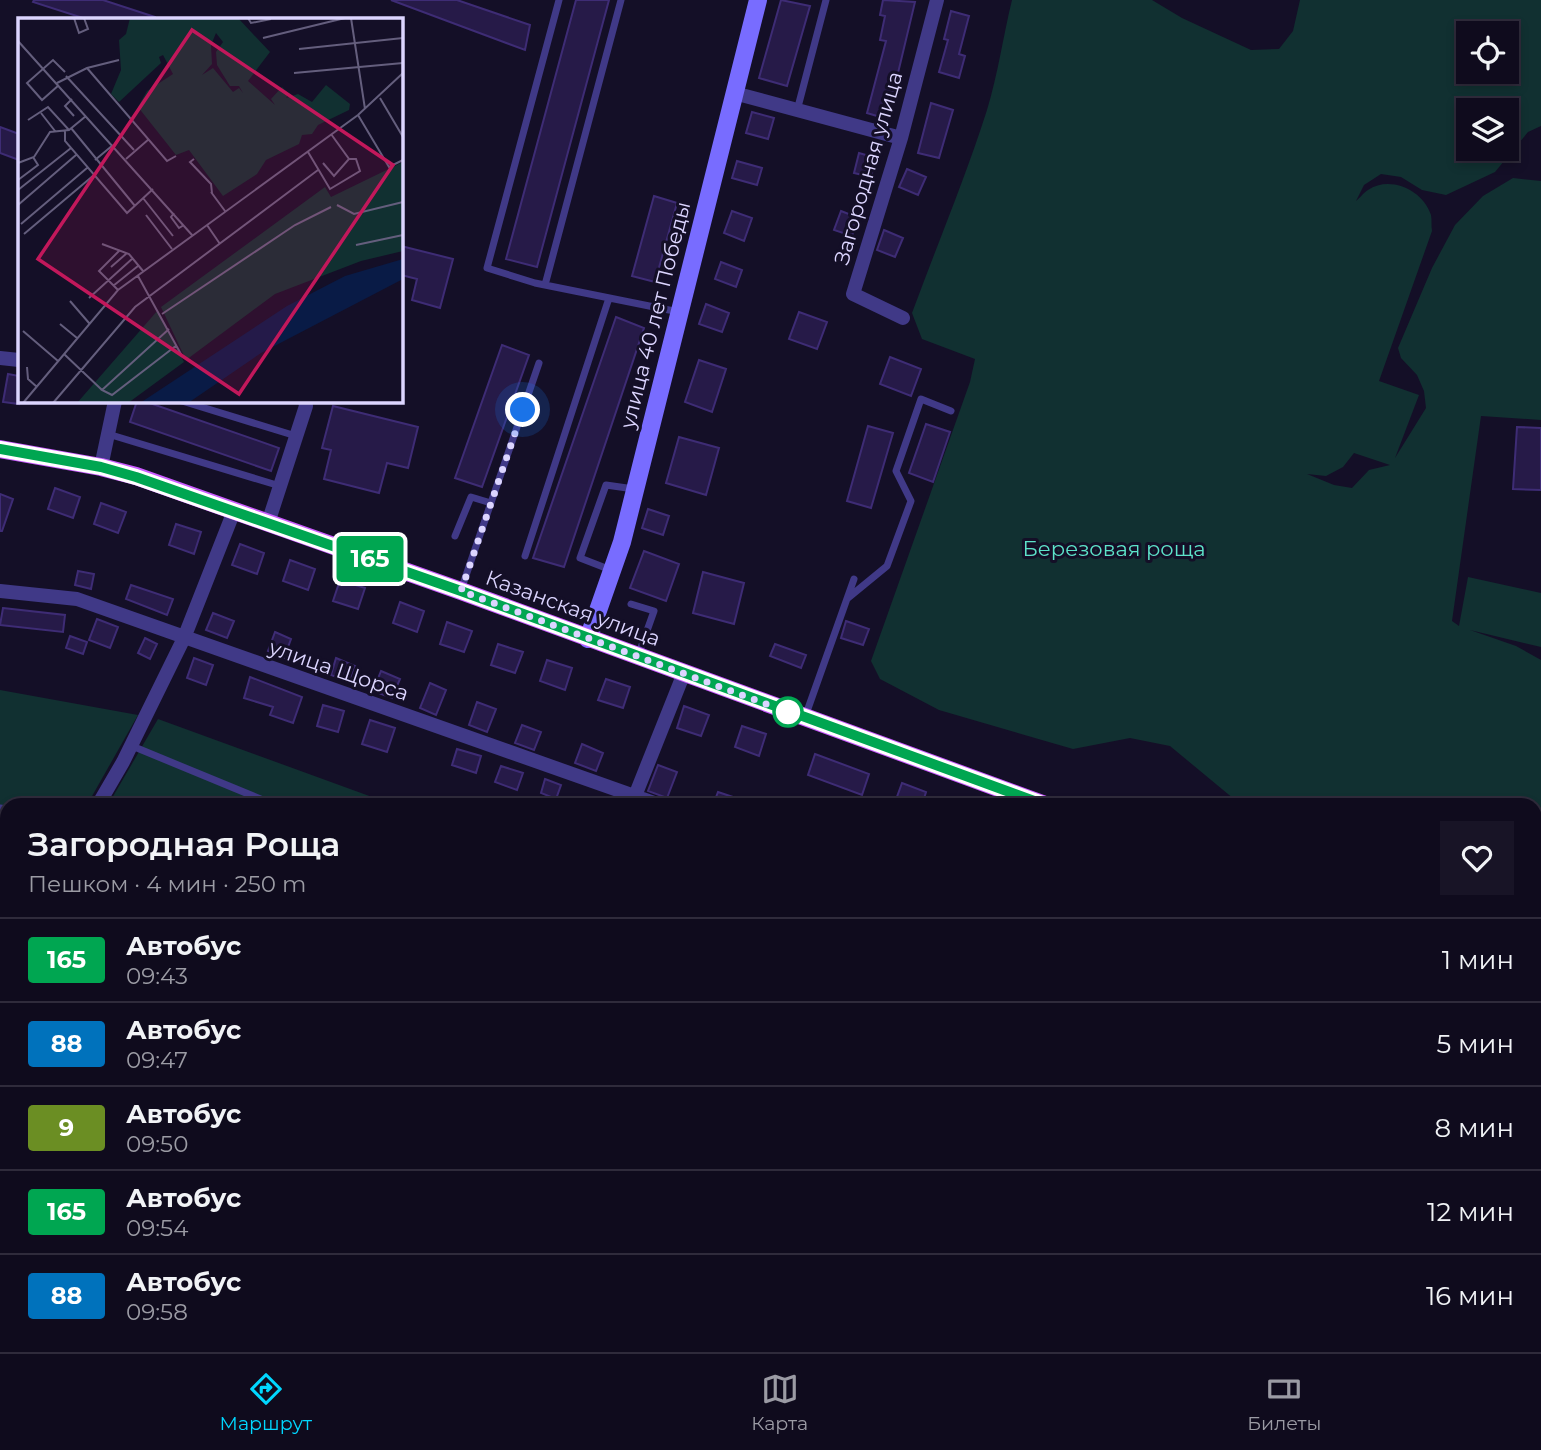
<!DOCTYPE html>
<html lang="ru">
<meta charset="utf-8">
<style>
body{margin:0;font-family:Montserrat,sans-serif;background:#181426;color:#f1f3f6;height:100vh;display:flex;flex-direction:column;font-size:26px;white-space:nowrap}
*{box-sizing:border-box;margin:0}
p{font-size:23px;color:#9b9ba4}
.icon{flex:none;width:38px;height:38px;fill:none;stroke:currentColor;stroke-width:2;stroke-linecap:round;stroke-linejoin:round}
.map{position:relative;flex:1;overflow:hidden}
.details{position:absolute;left:0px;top:798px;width:1542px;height:555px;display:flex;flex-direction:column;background:#0f0b1d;border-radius:21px 21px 0 0;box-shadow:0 4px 10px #0003,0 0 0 2px #2f2b3b}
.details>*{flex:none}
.badge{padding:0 14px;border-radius:5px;font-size:24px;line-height:46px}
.controls{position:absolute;left:1456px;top:21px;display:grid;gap:14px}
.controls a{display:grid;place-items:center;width:63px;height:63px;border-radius:0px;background:#0f0b1d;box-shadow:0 4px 10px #0003,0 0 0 2px #2f2b3b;font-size:35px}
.you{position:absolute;width:35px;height:35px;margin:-18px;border:5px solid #fff;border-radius:50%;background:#1a73e8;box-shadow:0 0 0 10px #1a73e833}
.map>.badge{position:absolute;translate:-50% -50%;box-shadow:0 0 0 4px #fff}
.round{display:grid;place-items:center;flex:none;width:74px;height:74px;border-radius:0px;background:#181426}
.summary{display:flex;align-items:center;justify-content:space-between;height:119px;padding:0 28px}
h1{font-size:33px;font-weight:600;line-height:52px}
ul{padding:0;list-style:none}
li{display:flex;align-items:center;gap:21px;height:84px;padding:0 28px;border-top:2px solid #2f2b3b}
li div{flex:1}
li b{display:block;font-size:26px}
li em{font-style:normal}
li .badge{min-width:77px;font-weight:700;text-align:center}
.tabs{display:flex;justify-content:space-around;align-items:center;height:98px;border-top:2px solid #2f2b3b;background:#0f0b1d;font-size:19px;color:#9b9ba4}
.tabs a{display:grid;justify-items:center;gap:4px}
.tabs .on{color:#01d7ff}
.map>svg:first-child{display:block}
</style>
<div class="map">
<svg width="1541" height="1352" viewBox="0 0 1541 1352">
<rect width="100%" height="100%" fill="#140f27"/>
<path fill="#113031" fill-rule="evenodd" d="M1012,0H1152L1182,18L1251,50L1279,49L1293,31L1300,0H1541V126L1528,132L1495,172L1446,195L1422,190L1401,177L1381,174L1364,185L1356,201C1359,199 1363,193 1368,190C1390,175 1423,190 1431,215C1432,220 1431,226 1432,231L1379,381L1419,395L1395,458L1426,408L1424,391L1417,375L1401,358L1398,348L1432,268L1455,225L1483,196L1513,178L1541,181V420L1481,416L1452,621L1459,626L1468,577L1541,593V647L1470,630L1516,646L1541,660V920L1535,917V805H1247L1234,799L1170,746L1130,738L1073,749L939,710L880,679L871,661L970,382L975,359L922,339L912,313C937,245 965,179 987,110C998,74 1003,37 1012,0ZM1468,33H1507V72H1468ZM1468,110H1507V149H1468ZM1354,453L1390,465L1369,470L1352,488L1334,485L1307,474L1326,476L1343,467Z
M0,690L138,715L87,805H7V947L0,959Z
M158,719L394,805H108Z
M787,1346H1516L1527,1352H797Z"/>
<path fill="#091b46" d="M0,1064L7,1067V1222L0,1220Z
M284,1346H616L624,1352H293Z"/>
<path fill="#261a48" stroke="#3e2c75" stroke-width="2" d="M34,0H103L155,17V19H86L33,2Z
M391,0H457L530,25L525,50Z
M576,0H609L537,267L506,259Z
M781,0L810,6L787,86L759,78Z
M883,0L915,2L887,119L867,113L886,41L880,40L885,16L880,15Z
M951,11L969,16L959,54L965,56L959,78L939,72L948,40L944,39Z
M931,103L953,110L939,158L918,153Z
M752,112L774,118L768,139L746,133Z
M0,127L19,134V160L0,153Z
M859,153L876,158L871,177L854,173Z
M737,161L762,168L757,185L732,178Z
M907,169L926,177L918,195L899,187Z
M654,196L677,203L655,282L632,276Z
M732,211L752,218L744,241L724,233Z
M841,211L859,218L852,236L834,230Z
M884,230L903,238L895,257L877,250Z
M401,246L453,259L440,308L412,300L417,279L401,275Z
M721,262L742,270L736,287L715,279Z
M706,304L729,313L722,332L699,324Z
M799,312L827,322L817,349L789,339Z
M616,317L644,328L564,567L533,558Z
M502,345L529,355L482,487L455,478Z
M890,357L921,369L911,396L880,384Z
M699,360L726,369L712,412L685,402Z
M8,374L19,376V404L3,402Z
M137,401H144L279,448L271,471L130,422Z
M333,406L418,427L408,468L387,463L379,493L324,479L331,450L322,448Z
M926,424L950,432L933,482L909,473Z
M868,426L893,433L871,508L847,501Z
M1517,427L1541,428V490L1513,489Z
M679,437L719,448L706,495L666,483Z
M55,488L80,497L73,518L48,509Z
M0,494L13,499L2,531H0Z
M101,503L126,512L118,533L94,524Z
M648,509L669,516L663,535L642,528Z
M176,524L201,532L194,554L169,545Z
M240,544L264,553L257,574L232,565Z
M644,551L679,564L666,601L630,588Z
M290,560L315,569L308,590L283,581Z
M78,571L94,574L91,589L75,585Z
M703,572L744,583L734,624L693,613Z
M340,580L365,588L358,609L333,601Z
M131,585L173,599L167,615L126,599Z
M400,602L424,611L417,632L393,623Z
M3,608L65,615L63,632L0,625Z
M213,613L234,621L227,638L206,630Z
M97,619L118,627L110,648L89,640Z
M846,621L869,629L863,645L841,638Z
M447,622L472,631L464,652L440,644Z
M275,632L291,639L284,658L268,651Z
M70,636L87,642L83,654L66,648Z
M145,638L157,644L150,659L138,653Z
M498,644L523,652L515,673L491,665Z
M775,644L806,655L801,668L770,656Z
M194,658L213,665L206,685L187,678Z
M336,658L355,666L349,682L331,675Z
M547,660L572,668L565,690L540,681Z
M381,671L400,679L392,698L373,691Z
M250,677L302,697L293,723L270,715L273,707L244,698Z
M606,679L630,687L623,708L598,700Z
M430,683L446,690L436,715L420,708Z
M477,702L496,709L487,732L469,725Z
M323,705L344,711L338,732L317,726Z
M684,706L709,715L701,736L677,728Z
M370,720L395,728L387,752L362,744Z
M522,725L541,732L534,750L515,743Z
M742,726L766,734L759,756L735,747Z
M582,744L603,753L596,771L575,763Z
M457,749L481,756L476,773L452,765Z
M815,754L869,774L862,795L808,775Z
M658,765L677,772L667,798L648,791Z
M501,766L523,773L517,790L495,782Z
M545,779L561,785L556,799L541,793Z
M902,783L926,792L922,805H894Z
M718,792L751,803V805H713Z"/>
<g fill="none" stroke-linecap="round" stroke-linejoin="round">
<path stroke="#403987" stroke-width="7" d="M559,0L487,268L535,283L679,312
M799,103L826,0
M545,285L621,0
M182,401L296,436
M108,434L280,486
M455,536L471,497L491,503
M525,556L609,298
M611,570L580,558L606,485L634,489
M461,590L539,363
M848,598L887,566L911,501L896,471L921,399L951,411
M631,604L654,611L638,656
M805,717L854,579
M132,746L275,805
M0,808L7,809
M0,903L7,905
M1535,1318L1541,1309
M1535,1344L1541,1348
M1212,1346L1218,1352"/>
<path stroke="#403987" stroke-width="14" d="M734,93L901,138
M903,318L853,294L901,138L937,0
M0,358L19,360
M101,467L115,401
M268,523L306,406L305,401
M0,591L77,599L660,805
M635,796L684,673
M98,805L123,762L184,638L234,511
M0,970L7,958"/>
<path stroke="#786cff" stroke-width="18" d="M588,639L622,542L758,0"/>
<path stroke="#cb5cff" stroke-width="18" d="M0,449L101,467L136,476L461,591L1045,805
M1535,981L1541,983"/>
</g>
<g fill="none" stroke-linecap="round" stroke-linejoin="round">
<g stroke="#fff" stroke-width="16">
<path id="line" d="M0,449L101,467L136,477L461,591L1045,805"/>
</g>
<use href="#line" stroke="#00a651" stroke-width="10"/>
<path stroke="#dcd5ff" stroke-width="7" stroke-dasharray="0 12.6" d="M523,410L461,591L788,712"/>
</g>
<circle fill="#fff" stroke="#00a651" stroke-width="3.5" cx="788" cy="712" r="14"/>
<g text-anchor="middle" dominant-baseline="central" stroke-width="6" stroke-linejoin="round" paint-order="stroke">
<g font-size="21" fill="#dcd5ff" stroke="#140f27">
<text transform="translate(868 168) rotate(-74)">Загородная улица</text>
<text transform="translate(655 315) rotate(-76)">улица 40 лет Победы</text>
<text transform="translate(573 608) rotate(20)">Казанская улица</text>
<text transform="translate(339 670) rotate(19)">улица Щорса</text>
</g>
<g font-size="21" fill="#5de3c9" stroke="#140f27">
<text x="1114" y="548">Березовая роща</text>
</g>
</g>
<g transform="translate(18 18)">
<rect width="385" height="385" fill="#140f27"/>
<path d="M112,0H220L252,34L230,63L257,87L253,81L264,69L271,76L268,80L280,76L294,84L308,67L332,86L331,92L300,107L294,116L284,117L281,126L248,142L239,156L205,178L171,132L158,137L120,89L129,73L155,56L145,37L141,39L143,45L101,84L93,76L103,52L101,22L108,16ZM198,15L205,24L198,34L199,47L212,68H221L225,75L221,70L215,74L195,50L184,57L194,46L193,27ZM385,144V233L343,243L257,276L168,342L143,289L307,169L313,179ZM140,292L166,344L110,385H59Z" fill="#113031" fill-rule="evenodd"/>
<path d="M385,241V261L243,335L170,385H122L269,288L327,258Z" fill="#091b46"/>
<path fill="none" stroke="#645e7d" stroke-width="2" d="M56,0L61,15L70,11L66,0M230,0L233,5L253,1M333,0L347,91M245,20L327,0M0,23L174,217M281,31L385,20M69,50L149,143L158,138M276,55L385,45M48,58L116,132M39,65L69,50L101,42M41,67L24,82L9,65L35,42L47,54M362,80L385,119M54,81L47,88L56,98M23,95L37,113M340,97L371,149L385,142M10,102L30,89L51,112M53,110L117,188M47,113V123L109,195L135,171M290,134L312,171L342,153L338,141H331M108,141L131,121M176,141L172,144L193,166L194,175M77,142L95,127M0,145L16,139L32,114L51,112L68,98M305,145L316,158L331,141L313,116M0,162L20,147L15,139M0,172L53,130M193,174L207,193M125,180L155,218M0,187L58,137M319,187L336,196L385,184M156,195L153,199L161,210L166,207M128,197L154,231M3,206L69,150M189,207L202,226M6,216L76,157M84,226L111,236L125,253M338,227L385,217M93,249L109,235M120,258L164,338M95,268L120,248M100,272L81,253L102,232M71,280L115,240M52,283L71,305M144,296L277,207L313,189M42,306L59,320M151,311L84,372L94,377L159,327M5,313L40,343M46,336L84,372M9,349L10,361L19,369M5,385L100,272L340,97L385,55M35,385L117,289L300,152"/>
<path fill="#c2185b" fill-opacity="0.15" stroke="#c2185b" stroke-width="3.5" d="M174,12L375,147L221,376L20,241Z"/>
<rect width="385" height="385" fill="none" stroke="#dcd5ff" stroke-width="3.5"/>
</g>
</svg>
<div class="controls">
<a><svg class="icon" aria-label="locate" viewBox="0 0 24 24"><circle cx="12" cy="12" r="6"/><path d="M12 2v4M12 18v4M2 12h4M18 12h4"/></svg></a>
<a><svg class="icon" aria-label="layers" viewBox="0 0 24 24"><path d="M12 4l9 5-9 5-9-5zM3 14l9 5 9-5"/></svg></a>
</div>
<div class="you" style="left:523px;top:410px"></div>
<b class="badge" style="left:370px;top:559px;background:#00a651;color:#fff">165</b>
<section class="details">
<div class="summary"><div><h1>Загородная Роща</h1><p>Пешком · 4 мин · 250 m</p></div><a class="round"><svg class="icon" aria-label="heart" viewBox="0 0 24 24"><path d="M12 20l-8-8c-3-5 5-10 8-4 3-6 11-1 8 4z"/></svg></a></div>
<ul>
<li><span class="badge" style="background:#00a651;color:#fff">165</span><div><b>Автобус</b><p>09:43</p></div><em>1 мин</em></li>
<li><span class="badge" style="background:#0072bc;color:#fff">88</span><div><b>Автобус</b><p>09:47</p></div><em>5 мин</em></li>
<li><span class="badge" style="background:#6b8e23;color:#fff">9</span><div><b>Автобус</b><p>09:50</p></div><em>8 мин</em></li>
<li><span class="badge" style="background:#00a651;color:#fff">165</span><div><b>Автобус</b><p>09:54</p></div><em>12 мин</em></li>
<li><span class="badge" style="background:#0072bc;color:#fff">88</span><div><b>Автобус</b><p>09:58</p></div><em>16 мин</em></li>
</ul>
</section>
</div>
<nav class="tabs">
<a class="on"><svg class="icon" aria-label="directions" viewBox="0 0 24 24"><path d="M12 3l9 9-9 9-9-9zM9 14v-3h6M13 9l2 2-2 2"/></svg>Маршрут</a>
<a><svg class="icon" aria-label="map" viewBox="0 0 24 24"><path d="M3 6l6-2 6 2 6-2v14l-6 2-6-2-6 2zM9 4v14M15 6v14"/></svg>Карта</a>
<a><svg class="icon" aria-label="tickets" viewBox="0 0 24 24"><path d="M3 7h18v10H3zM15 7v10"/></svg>Билеты</a>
</nav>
